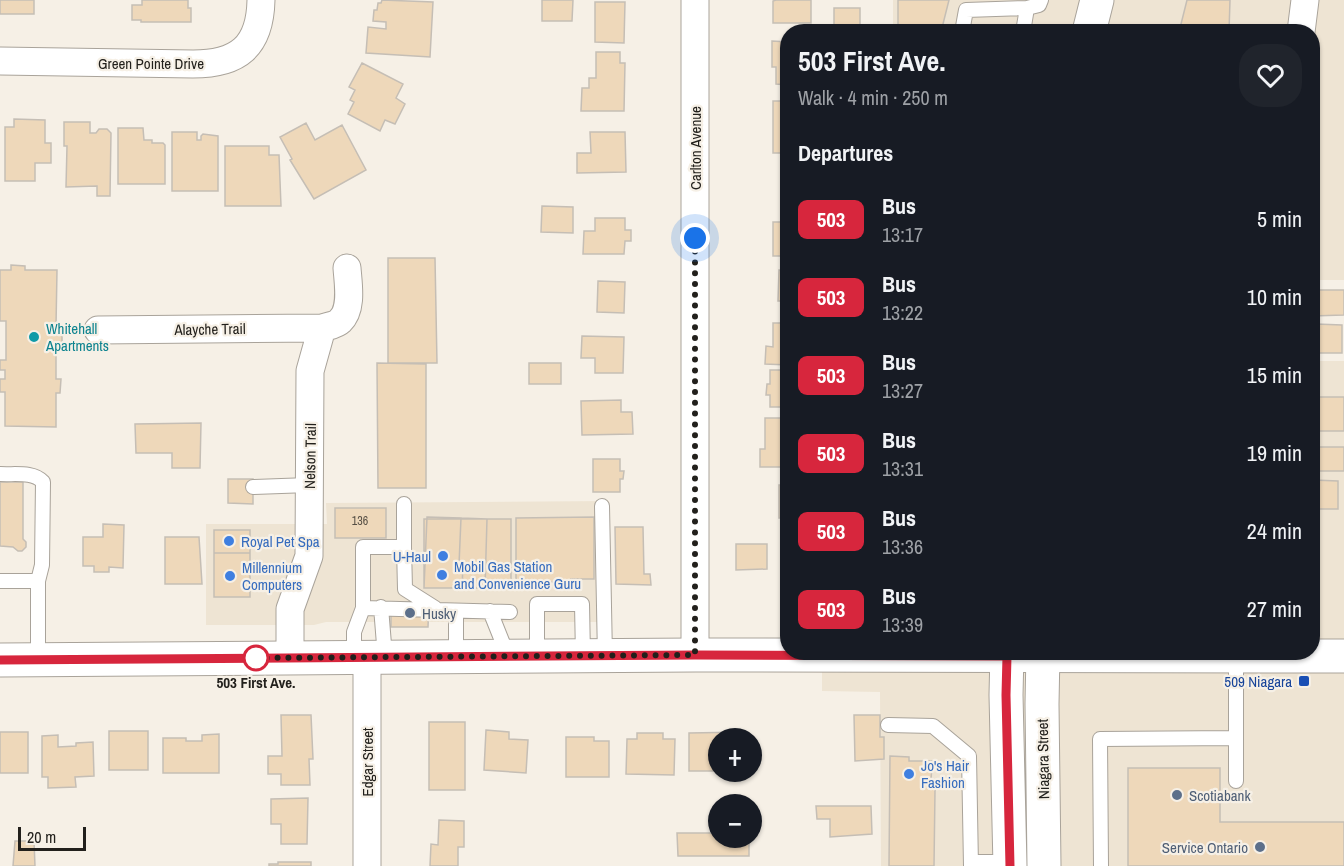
<!DOCTYPE html>
<meta charset="utf-8">
<style>
body{margin:0;font-family:"Archivo Narrow",sans-serif;background:#20242c;color:#f1f3f6;height:100vh;display:flex;flex-direction:column;font-size:22px;white-space:nowrap}
*{box-sizing:border-box;margin:0}
p{font-size:20px;color:#9ea1a6}
.icon{flex:none;width:33px;height:33px;fill:none;stroke:currentColor;stroke-width:2;stroke-linecap:round;stroke-linejoin:round}
.map{position:relative;flex:1;overflow:hidden}
.drawer{position:absolute;left:780px;top:24px;width:540px;height:636px;display:flex;flex-direction:column;background:#171b24;border-radius:24px;box-shadow:0 2px 4px #0004}
.drawer>*{flex:none}
.badge{padding:0 12px;border-radius:9px;font-size:21px;line-height:39px}
.buttons{position:absolute;left:708px;top:728px;display:grid;gap:12px}
.buttons a{display:grid;place-items:center;width:54px;height:54px;border-radius:50%;background:#171b24;box-shadow:0 2px 4px #0004;font-size:30px}
.scale{position:absolute;left:18px;bottom:15px;width:68px;box-sizing:border-box;padding-left:6px;border:3px solid #22201c;border-top:0;font-size:16px;line-height:21px;white-space:nowrap;color:#22201c;-webkit-text-stroke:4px #f6f0e6;paint-order:stroke}
.you{position:absolute;width:30px;height:30px;margin:-15px;border:4px solid #fff;border-radius:50%;background:#1a73e8;box-shadow:0 0 0 9px #1a73e833}
.map>.badge{position:absolute;translate:-50% -50%;box-shadow:0 0 0 3px #fff}
h2{padding:0 18px;font-size:22px;line-height:54px}
.round{display:grid;place-items:center;flex:none;width:63px;height:63px;border-radius:24px;background:#20242c}
.overview{display:flex;align-items:center;justify-content:space-between;height:102px;padding:0 18px}
h1{font-size:28px;font-weight:800;line-height:45px}
ul{padding:0;list-style:none}
li{display:flex;align-items:center;gap:18px;height:78px;padding:0 18px}
li div{flex:1}
li b{display:block;font-size:22px}
li em{font-style:normal}
li .badge{min-width:66px;font-weight:700;text-align:center}
.map>svg:first-child{display:block}
</style>
<div class="map">
<svg width="1344" height="866" viewBox="0 0 1344 866">
<rect width="100%" height="100%" fill="#f6f0e6"/>
<path fill="#eee4d3" d="M893,0H1344V280H1313L1312,32L893,31Z
M1313,361H1344V866H881L880,692L822,691V653L1312,652Z
M609,501L612,622H326L314,625H206V524H327L326,503Z"/>
<path fill="#eed8ba" stroke="#c5beb5" stroke-width="1.5" d="M0,0H34V14H0Z
M142,0H188V8H191V22H141V20H132V5H142Z
M382,0L433,2L430,57L366,53L368,27L386,29V22L373,21L374,10H377L378,3H381Z
M542,0H573L572,21H542Z
M776,0H811V23H773V1Z
M898,0H949L941,32H898Z
M1187,0H1230L1229,32H1179Z
M595,2H625L624,43L595,42Z
M834,8H860V32H834Z
M772,41L788,42V85L776,84V67H772Z
M596,52H620V63H625L624,111H581L582,88H589V78H596Z
M362,63L403,84L396,98L405,104L395,124L385,120L380,131L348,114L354,102L350,100L355,90L349,87Z
M773,101H788V153H773Z
M14,119L45,120V143H51V163H35V181H5V127H14Z
M64,122H90V133H96L99,129H107L111,133L110,196H97V186L66,187L67,146H64Z
M306,123L315,140L342,125L366,170L314,199L290,160L292,159L280,137Z
M118,128H143L144,140H152V143H163L165,145V184H118Z
M172,132H197V140H201V136L203,134L218,136V191H172Z
M590,132H625L626,172L577,173V153H591Z
M225,146H269V155H279L281,206H225Z
M542,206L573,207V233L541,232Z
M595,218H625V230H631V241H625L624,254H583L584,231H595Z
M773,222H788V256H773Z
M388,258H435L437,363H388Z
M11,265L25,266V270H57L56,326H62V348H56V379H61L60,393H56V427L5,426V392H0V379H5V370H0V360H6V321H0V270H11Z
M779,270L788,271V301H778Z
M598,281L625,282L624,313L597,312Z
M1314,290H1344V315L1312,316Z
M773,323H788V365L765,364L766,346L773,347Z
M1316,324L1342,325V353H1315Z
M582,336L624,337L623,373H595V358H581Z
M377,363L426,364V488H378Z
M529,363H561V384H529Z
M770,370H788V407H770V395H766L767,384H770Z
M1312,397H1344V431H1312Z
M621,400V412H632L633,434L582,435L581,401Z
M765,418H788V467H760V449H765Z
M201,423L200,468H172V453H136L135,424Z
M1312,447H1344V471H1312Z
M593,459H620V471H624L623,479H620V492H593Z
M228,479H253V504L228,503Z
M1313,480L1338,481V509H1312Z
M0,482H23V539L26,542V547L22,551H18L13,547L0,546Z
M779,485H788V518H779Z
M335,508H386V538H335Z
M427,517L461,518L459,565H463L462,588H424Z
M594,517V579H571V582H516V518Z
M461,518L487,519L485,588H462L463,565H459Z
M424,519H511V588H424Z
M487,519H511V588H485Z
M103,524L124,525L123,568L109,567V572H94V566H83V537H103Z
M615,527H643L644,574H650L651,585L616,584Z
M214,530H250V597H214Z
M214,530H250V553H214Z
M165,537H199L202,584H165Z
M736,544H767V569L736,570Z
M391,602H429L428,627H391Z
M281,715H311L313,759H309L310,785H281V774H268V756H282Z
M854,715H880V737H884V759L855,761Z
M429,722H465V790H429Z
M486,730L509,732V739L528,740L526,773L484,770Z
M109,731H148V770H109Z
M0,732H28V773H0Z
M745,732V738H718V771H745H689V733Z
M637,733H663V739H675L674,775L626,774L627,739H637Z
M219,734V773H163V738H186V741H202V735Z
M58,735V747L76,746V743L93,742L94,776L75,777L76,787L48,788V777H42V736Z
M566,737H594V741H609V777H566Z
M890,756L909,757V761H932L931,782H933L935,790L934,866H889Z
M1128,768H1220V822H1344V866H1128Z
M308,798L307,844H281V824H271V799Z
M816,806H871L872,834L830,837V819H817Z
M439,820L464,821V847H458V866H430L431,844L438,845Z
M677,833H718V837H749V856H678Z
M15,841H34L35,866H13Z
M278,862H311V866H269V864H278Z"/>
<g fill="none" stroke-linecap="round" stroke-linejoin="round">
<g stroke="#a9a39a" stroke-width="16">
<path id="service" d="M1027,8L1039,5L1041,0
M962,32L966,10L1027,8L1023,32
M0,474C14,475 33,471 43,482L42,565L38,581V660
M253,487L309,485
M404,504V547H363V608L510,612
M602,506L605,656
M404,547L405,589L435,608
M0,581H38
M381,607L385,657
M456,611V657
M490,611L508,656
M537,656V604H582L583,656
M1236,657V781
M354,658V632L363,608
M888,725L933,726L969,756L971,866
M971,862H1010
M1101,866L1100,739L1236,738"/>
</g>
<g stroke="#a9a39a" stroke-width="29">
<path id="minor" d="M1301,32L1305,0
M0,61L193,64C238,64 260,47 261,0
M98,330L322,328
M695,655V0
M290,658V609L309,556L310,371L322,328C328,326 336,325 340,321C353,309 348,283 347,268
M367,658V866"/>
</g>
<g stroke="#a9a39a" stroke-width="35">
<path id="tertiary" d="M0,660L695,655L1344,656"/>
</g>
<g stroke="#a9a39a" stroke-width="35">
<path id="secondary" d="M1089,32L1097,0
M1007,652L1006,695L1010,866
M1043,652L1042,704L1044,866"/>
</g>
<use href="#service" stroke="#fff" stroke-width="14"/>
<use href="#minor" stroke="#fff" stroke-width="27"/>
<use href="#tertiary" stroke="#fff" stroke-width="33"/>
<use href="#secondary" stroke="#fff" stroke-width="33"/>
</g>
<g fill="none" stroke-linecap="round" stroke-linejoin="round">
<g stroke="#fff" stroke-width="14">
<path id="line" d="M0,660L695,655L1007,656L1006,695L1010,866"/>
</g>
<use href="#line" stroke="#d7263d" stroke-width="9"/>
<path stroke="#22201c" stroke-width="6" stroke-dasharray="0 10.8" d="M256,658L695,655V238"/>
</g>
<circle fill="#0f9aa8" stroke="#f6f0e6" stroke-width="2" cx="34" cy="337" r="6"/>
<g fill="#3f7fe0" stroke="#f6f0e6" stroke-width="2">
<circle cx="229" cy="541" r="6"/>
<circle cx="443" cy="556" r="6"/>
<circle cx="442" cy="575" r="6"/>
<circle cx="230" cy="576" r="6"/>
<circle cx="909" cy="774" r="6"/>
</g>
<g fill="#5c6f8a" stroke="#f6f0e6" stroke-width="2">
<circle cx="410" cy="613" r="6"/>
<circle cx="1177" cy="795" r="6"/>
<circle cx="1260" cy="847" r="6"/>
</g>
<circle fill="#fff" stroke="#d7263d" stroke-width="3" cx="256" cy="658" r="12"/>
<rect fill="#1a4fb4" stroke="#f6f0e6" stroke-width="2" x="1298" y="675" width="12" height="12" rx="3"/>
<g text-anchor="middle" dominant-baseline="central" stroke-width="4.5" stroke-linejoin="round" paint-order="stroke">
<g font-size="12" fill="#554e44">
<text x="360" y="521">136</text>
</g>
<g font-size="15" fill="#22201c" stroke="#f6f0e6">
<text x="151" y="63">Green Pointe Drive</text>
<text transform="translate(695 148) rotate(-90)">Carlton Avenue</text>
<text transform="translate(210 329) rotate(-1)">Alayche Trail</text>
<text transform="translate(310 456) rotate(-89)">Nelson Trail</text>
<text transform="translate(1043 759) rotate(-91)">Niagara Street</text>
<text transform="translate(367 762) rotate(-90)">Edgar Street</text>
</g>
<g font-size="15" fill="#0d838f" stroke="#f6f0e6" text-anchor="start">
<text x="46" y="328">Whitehall<tspan x="46" dy="17">Apartments</tspan></text>
</g>
<g font-size="15" fill="#366cbe" stroke="#f6f0e6" text-anchor="start">
<text x="241" y="541">Royal Pet Spa</text>
<text x="431" y="556" text-anchor="end">U-Haul</text>
<text x="454" y="566">Mobil Gas Station<tspan x="454" dy="17">and Convenience Guru</tspan></text>
<text x="242" y="567">Millennium<tspan x="242" dy="17">Computers</tspan></text>
<text x="921" y="765">Jo's Hair<tspan x="921" dy="17">Fashion</tspan></text>
</g>
<g font-size="15" fill="#4e5e75" stroke="#f6f0e6" text-anchor="start">
<text x="422" y="613">Husky</text>
<text x="1189" y="795">Scotiabank</text>
<text x="1248" y="847" text-anchor="end">Service Ontario</text>
</g>
<g font-size="15" fill="#164399" stroke="#f6f0e6" text-anchor="end">
<text x="1292" y="681">509 Niagara</text>
</g>
<g font-size="15" font-weight="bold" fill="#22201c" stroke="#f6f0e6">
<text x="256" y="682">503 First Ave.</text>
</g>
</g>
</svg>
<div class="buttons">
<a>+</a>
<a>−</a>
</div>
<div class="scale">20 m</div>
<div class="you" style="left:695px;top:238px"></div>
<section class="drawer">
<div class="overview"><div><h1>503 First Ave.</h1><p>Walk · 4 min · 250 m</p></div><a class="round"><svg class="icon" aria-label="heart" viewBox="0 0 24 24"><path d="M12 20l-8-8c-3-5 5-10 8-4 3-6 11-1 8 4z"/></svg></a></div>
<h2>Departures</h2>
<ul>
<li><span class="badge" style="background:#d7263d;color:#fff">503</span><div><b>Bus</b><p>13:17</p></div><em>5 min</em></li>
<li><span class="badge" style="background:#d7263d;color:#fff">503</span><div><b>Bus</b><p>13:22</p></div><em>10 min</em></li>
<li><span class="badge" style="background:#d7263d;color:#fff">503</span><div><b>Bus</b><p>13:27</p></div><em>15 min</em></li>
<li><span class="badge" style="background:#d7263d;color:#fff">503</span><div><b>Bus</b><p>13:31</p></div><em>19 min</em></li>
<li><span class="badge" style="background:#d7263d;color:#fff">503</span><div><b>Bus</b><p>13:36</p></div><em>24 min</em></li>
<li><span class="badge" style="background:#d7263d;color:#fff">503</span><div><b>Bus</b><p>13:39</p></div><em>27 min</em></li>
</ul>
</section>
</div>
